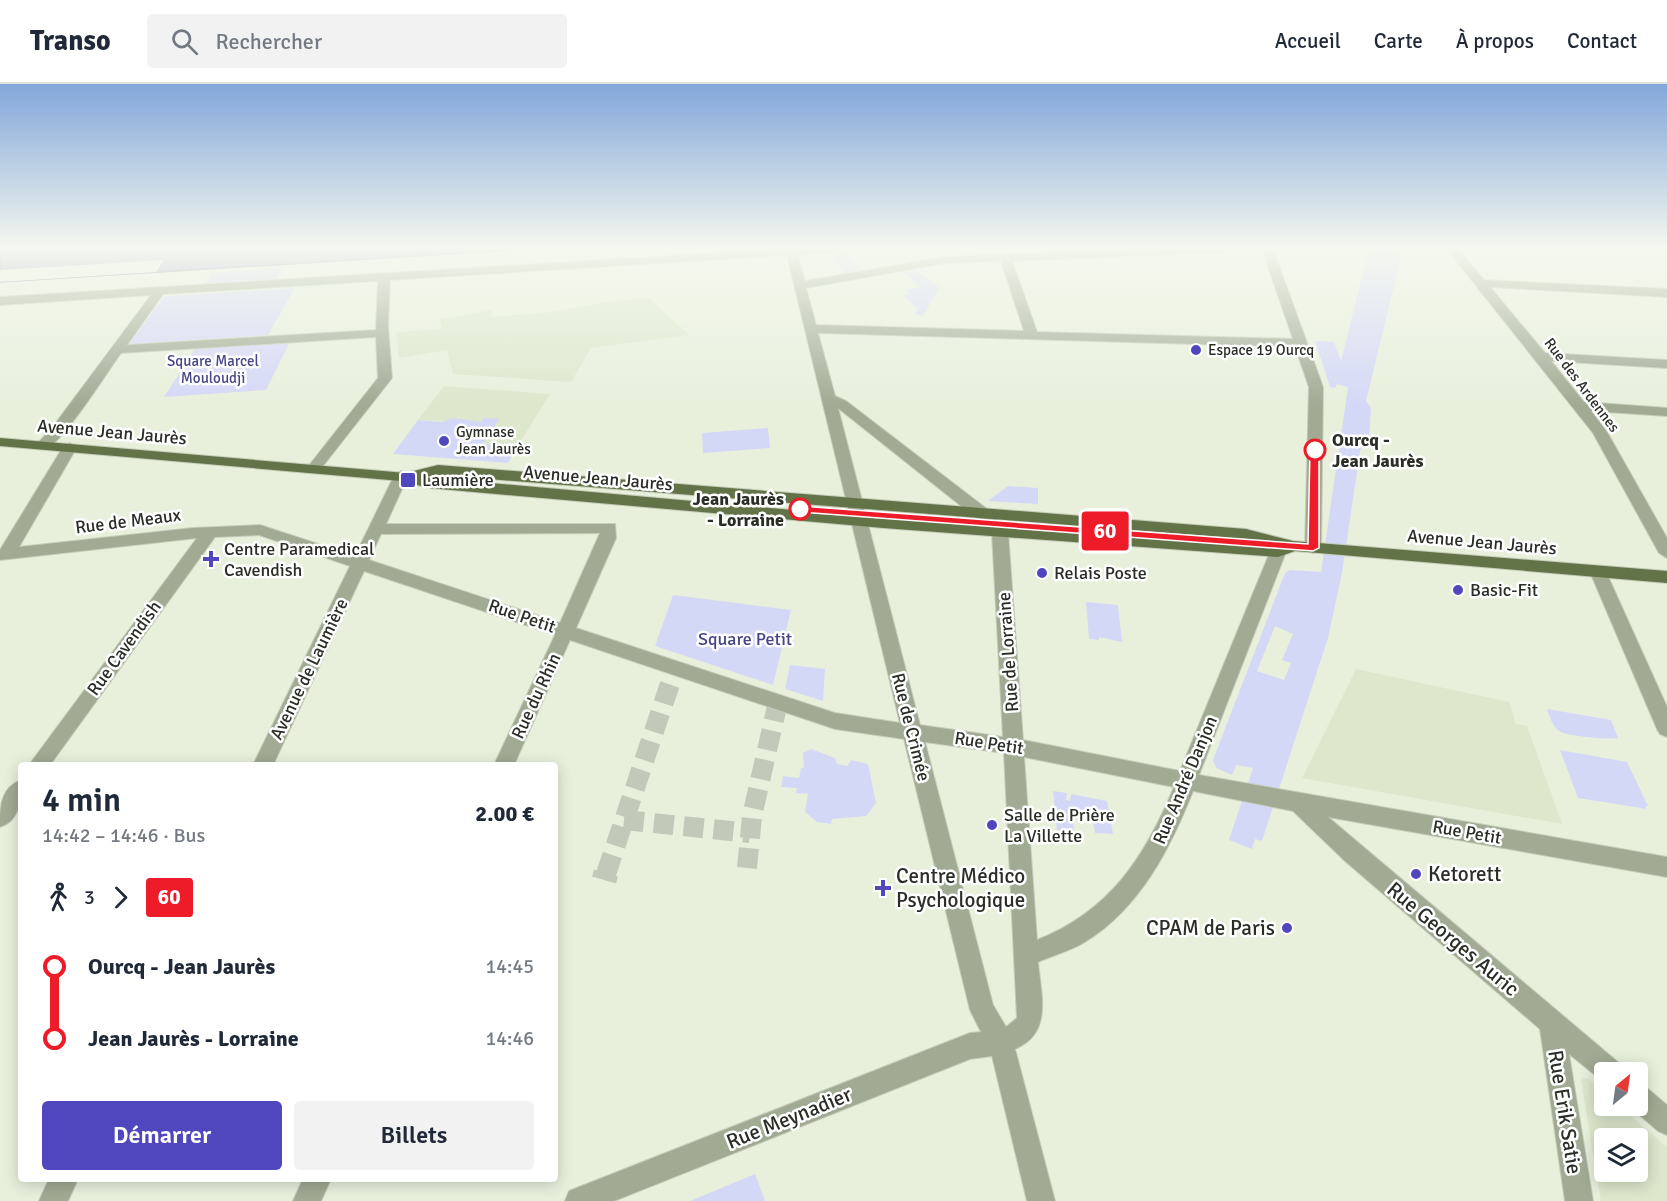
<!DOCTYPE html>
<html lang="fr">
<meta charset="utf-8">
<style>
body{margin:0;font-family:Signika,sans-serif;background:#f2f2f3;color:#1f2937;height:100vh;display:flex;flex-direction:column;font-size:22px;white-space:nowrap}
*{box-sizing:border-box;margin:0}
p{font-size:20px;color:#747a83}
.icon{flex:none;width:33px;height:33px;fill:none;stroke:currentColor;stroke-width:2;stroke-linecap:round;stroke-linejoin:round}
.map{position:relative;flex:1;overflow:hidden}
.panel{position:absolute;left:18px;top:678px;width:540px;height:420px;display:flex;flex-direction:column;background:#fff;border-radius:6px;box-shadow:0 3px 15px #0003}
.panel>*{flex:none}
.badge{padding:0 12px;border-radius:4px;font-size:21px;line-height:39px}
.needle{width:39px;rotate:29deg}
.fabs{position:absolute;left:1594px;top:978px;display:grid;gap:12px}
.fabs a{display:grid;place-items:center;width:54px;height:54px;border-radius:6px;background:#fff;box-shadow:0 3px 15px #0003;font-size:30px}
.map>.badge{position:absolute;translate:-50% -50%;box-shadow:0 0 0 3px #fff}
.legs{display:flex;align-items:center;gap:9px;height:66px;padding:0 24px;font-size:20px}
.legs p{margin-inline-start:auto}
.head{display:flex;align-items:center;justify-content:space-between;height:102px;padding:0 24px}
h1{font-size:33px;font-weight:600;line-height:45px}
.cta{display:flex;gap:12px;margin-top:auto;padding:12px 24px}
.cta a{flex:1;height:69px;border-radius:6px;background:#5047be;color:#fff;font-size:24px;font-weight:600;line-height:69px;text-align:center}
.cta a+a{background:#f2f2f3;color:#1f2937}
ul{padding:0 24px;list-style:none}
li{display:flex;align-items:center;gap:21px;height:72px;font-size:22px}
li i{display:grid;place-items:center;width:9px;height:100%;margin:0 8px;background:currentColor}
li i::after{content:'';width:15px;height:15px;margin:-8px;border:4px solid;border-radius:50%;background:#fff}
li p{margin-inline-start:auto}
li:first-child i{background:linear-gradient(#0000 50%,currentColor 0)}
li:last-child i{background:linear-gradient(currentColor 50%,#0000 0)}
header{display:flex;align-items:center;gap:36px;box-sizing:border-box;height:84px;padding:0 30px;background:#fff;border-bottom:2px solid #e0e1e3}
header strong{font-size:28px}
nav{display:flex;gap:33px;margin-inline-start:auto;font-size:21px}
.search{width:420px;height:54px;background:#f2f2f3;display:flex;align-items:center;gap:15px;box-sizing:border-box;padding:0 21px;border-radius:6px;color:#747a83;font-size:22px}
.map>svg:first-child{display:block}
</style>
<header>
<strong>Transo</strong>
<div class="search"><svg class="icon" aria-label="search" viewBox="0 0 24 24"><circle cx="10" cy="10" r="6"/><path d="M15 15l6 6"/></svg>Rechercher</div>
<nav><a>Accueil</a><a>Carte</a><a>À propos</a><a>Contact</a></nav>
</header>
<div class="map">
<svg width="1667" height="1117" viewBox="0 0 1667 1117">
<rect width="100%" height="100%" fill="#e8f0dc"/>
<path fill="#dce7cc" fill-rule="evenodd" d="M649,214L689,251L591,264L571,298L453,290L447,266L399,274L396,248L442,245L440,235L492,226L491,233L552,228L611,217Z
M444,302L550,310L517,363H508L483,360L498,335L481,338L418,336Z
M1356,585L1509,618L1516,640L1527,642L1562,740L1302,694Z
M1583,994L1589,995L1605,1009V1022H1619L1667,1063V1117H1601L1581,996ZM1605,1054H1638V1088H1605Z"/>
<path fill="#d4d8f7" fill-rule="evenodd" d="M1369,165H1403L1366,317L1371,324L1369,355L1362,354L1342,489L1328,554L1262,757L1255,755L1252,765L1229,756L1253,684L1236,681L1232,691L1216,684L1213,676L1285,489L1290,486L1321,488L1348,303L1337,300L1335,304L1330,303L1315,257L1334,258L1341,277ZM1275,542L1293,550L1282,576L1291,579L1284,596L1257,587Z
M846,169L854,178H857L864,187L845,190L829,170Z
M282,184L276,195L204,200L212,189Z
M916,185L939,204L923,232L915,230L918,225L903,212L909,210L905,206L921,203L902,188Z
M295,204L268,251L129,260L163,214L168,212Z
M291,256L266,306L164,313L196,263Z
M453,334L481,338L484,334L499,335L483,360L517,363L508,379L393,370L418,336L443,338Z
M768,344L770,364L703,369L702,349Z
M1008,402L1038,404V420L988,417Z
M673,511L791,526L773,601L655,562Z
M1086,518L1118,521L1122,558L1099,553V556L1089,555Z
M790,581L825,585L823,617L785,605Z
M1547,625L1611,636L1618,654C1609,656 1568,652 1561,648C1553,644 1550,634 1547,625Z
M811,665L835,674L837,680L847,682L851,676L868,680L876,719L866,732L832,735L831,740L817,738L805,728L808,710L796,709L797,704L781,703L783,692L799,694L801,684H804L803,669Z
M1560,666L1627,678L1648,722H1645L1647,725L1578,714Z
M1053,707L1067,709L1066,716L1070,717L1071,710L1107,717L1113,750L1095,749L1091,728L1072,727L1074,748L1057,747Z
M755,1090L765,1117H690Z"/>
<path fill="#8d92c6" stroke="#707496" stroke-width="1.5" d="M0,165H529L0,198Z"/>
<path fill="#e8f0dc" d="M164,176L156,188L0,198V186Z"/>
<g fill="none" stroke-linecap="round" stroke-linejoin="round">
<path stroke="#c2c9b8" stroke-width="20" stroke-dasharray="20 10" stroke-linecap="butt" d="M624,736L750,749
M747,784L752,732L778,618
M606,790L675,585"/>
<path stroke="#c2c9b8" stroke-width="25" stroke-dasharray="25 13" stroke-linecap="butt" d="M604,796L606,789"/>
<g stroke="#c6cdbb" stroke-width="2">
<path id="minor" d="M778,165H841L836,168L798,171L805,197L945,173L1134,165H1231L1226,168L1012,177L1037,248L1293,255L1262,165H1273L1323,303L1321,464L1313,469L1305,464L1309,303L1295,263L818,249L835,312L846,317L987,425L1008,448L1023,656L1180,687L1270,468L1278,463L1286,468L1199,691L1667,773V793L1328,733L1619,979L1623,988H1605V999L1569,970L1593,1117H1565L1540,945L1345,777L1293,727L1193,707C1170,765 1140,824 1085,858C1070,867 1054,871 1038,878C1041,911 1053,949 1015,965L1055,1117H1027L992,972L970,975L614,1117H565L569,1107L579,1103L970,949L981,948L970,926L904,655L835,645L570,556L514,681H494L555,551L364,487L273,681H253L350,482L259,451L215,453L50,681H29L197,454L0,476V466L63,363L70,359L77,363L19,463L193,444L260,441L355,472L394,392L401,387L408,392L386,440H615L616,454L576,544L835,629L900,639L787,171L390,196L388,242L392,294L319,387L314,388L307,384L378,294L376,253L121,269C108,287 64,357 47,364C43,366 42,365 38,364L36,361L52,344L151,211L0,221V213ZM1001,177L1024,247L816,241L806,204L945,179ZM378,197L376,246L127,261L163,210ZM838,324L975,433L992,449L1003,653L920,641ZM600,449L560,539L369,476L381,450ZM925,658L1004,669L1017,934L1006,943L993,921ZM1024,673L1174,703C1145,773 1110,827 1037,856Z
M1447,165H1458L1484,196L1667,205V213L1490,203L1545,269L1667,276V284L1551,277L1584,318L1667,324V332L1591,327L1607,348L1667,454V474L1659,469L1593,349Z
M1598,482L1606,488L1667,623V653L1660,650L1657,645L1590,488Z
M21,696C21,715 21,736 0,743C0,724 0,704 21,696Z
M1638,1000L1647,1004L1667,1021V1051L1658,1047L1629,1022H1638Z
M49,1095H78L68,1117H39Z
M303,1095H331L321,1117H293Z"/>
</g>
<g stroke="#c6cdbb" stroke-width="2">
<path id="major" d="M0,354L406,389L438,381L1246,445L1293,457L1667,487V499L1295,467L1278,473L883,444L429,404L401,397L0,362ZM438,391L1246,455L1273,462L883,434L423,393Z"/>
</g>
<use href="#minor" fill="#a1aa93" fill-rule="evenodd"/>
<use href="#major" fill="#637348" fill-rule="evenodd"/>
</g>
<linearGradient id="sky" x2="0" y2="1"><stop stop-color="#83a6da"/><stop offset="0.51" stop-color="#f5f8ef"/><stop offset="1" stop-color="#f5f8ef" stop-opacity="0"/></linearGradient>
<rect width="1667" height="322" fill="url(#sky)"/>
<path fill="#ee1b29" stroke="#fff" stroke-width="1.5" d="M1315,363L1319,366V464L1313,467L800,428L795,425L800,422L1308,460L1310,366Z"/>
<g fill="#5047be" stroke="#fff" stroke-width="2">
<circle cx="1196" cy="266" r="6"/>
<circle cx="444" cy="357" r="6"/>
<rect x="400" y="388" width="16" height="16" rx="3"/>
<path d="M208 466h6v6h6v6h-6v6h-6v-6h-6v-6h6z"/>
<circle cx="1042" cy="489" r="6"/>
<circle cx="1458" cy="506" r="6"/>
<circle cx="992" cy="741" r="6"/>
<circle cx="1416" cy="790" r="6"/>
<path d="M880 795h6v6h6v6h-6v6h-6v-6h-6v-6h6z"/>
<circle cx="1287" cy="844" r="6"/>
</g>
<g fill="#fff" stroke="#ee1b29" stroke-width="3">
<circle cx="1315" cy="366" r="10"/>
<circle cx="800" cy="425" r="10"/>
</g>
<g text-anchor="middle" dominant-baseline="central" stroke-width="5" stroke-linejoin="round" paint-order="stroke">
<g font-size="15" fill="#2b2e26" stroke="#fff" text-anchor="start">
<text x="1208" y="266">Espace 19 Ourcq</text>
<text x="456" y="348">Gymnase<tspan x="456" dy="17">Jean Jaurès</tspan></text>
</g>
<g font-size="15" fill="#454688" stroke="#fff">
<text x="213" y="277">Square Marcel<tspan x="213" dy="17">Mouloudji</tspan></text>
</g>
<g font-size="15" fill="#2b2e26" stroke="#fff">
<text transform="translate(1582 301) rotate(53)">Rue des Ardennes</text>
</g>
<g font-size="18" fill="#2b2e26" stroke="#fff">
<text transform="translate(112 348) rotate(5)">Avenue Jean Jaurès</text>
<text transform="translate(598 394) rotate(5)">Avenue Jean Jaurès</text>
<text transform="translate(128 437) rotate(-7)">Rue de Meaux</text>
<text transform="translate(1482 458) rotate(5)">Avenue Jean Jaurès</text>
<text transform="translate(522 532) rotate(19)">Rue Petit</text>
<text transform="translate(124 564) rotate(-54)">Rue Cavendish</text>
<text transform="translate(1008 568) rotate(-94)">Rue de Lorraine</text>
<text transform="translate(309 585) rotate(-64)">Avenue de Laumière</text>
<text transform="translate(536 612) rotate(-65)">Rue du Rhin</text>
<text transform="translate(911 643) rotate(76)">Rue de Crimée</text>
<text transform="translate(989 659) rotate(9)">Rue Petit</text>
<text transform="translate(1185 696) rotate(-67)">Rue André Danjon</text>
<text transform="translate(1467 748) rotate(10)">Rue Petit</text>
</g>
<g font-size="18" font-weight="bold" fill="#2b2e26" stroke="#fff" text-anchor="start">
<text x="1332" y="356">Ourcq -<tspan x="1332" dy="21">Jean Jaurès</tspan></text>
<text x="784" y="415" text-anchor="end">Jean Jaurès<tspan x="784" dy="21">- Lorraine</tspan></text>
</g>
<g font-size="18" fill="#2b2e26" stroke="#fff" text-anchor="start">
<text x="422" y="396">Laumière</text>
<text x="224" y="465">Centre Paramedical<tspan x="224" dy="21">Cavendish</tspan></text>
<text x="1054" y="489">Relais Poste</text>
<text x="1470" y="506">Basic-Fit</text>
<text x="1004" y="731">Salle de Prière<tspan x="1004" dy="21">La Villette</tspan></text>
</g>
<g font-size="18" fill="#454688" stroke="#fff">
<text x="745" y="555">Square Petit</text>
</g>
<g font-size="21" fill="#2b2e26" stroke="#fff" text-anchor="start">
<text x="1428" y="790">Ketorett</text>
<text x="896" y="792">Centre Médico<tspan x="896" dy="24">Psychologique</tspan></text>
<text x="1275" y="844" text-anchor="end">CPAM de Paris</text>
</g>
<g font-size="21" fill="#2b2e26" stroke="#fff">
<text transform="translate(1453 855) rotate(40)">Rue Georges Auric</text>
<text transform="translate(1565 1028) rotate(81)">Rue Erik Satie</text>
<text transform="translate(789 1034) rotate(-22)">Rue Meynadier</text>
</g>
</g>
</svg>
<div class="fabs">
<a><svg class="needle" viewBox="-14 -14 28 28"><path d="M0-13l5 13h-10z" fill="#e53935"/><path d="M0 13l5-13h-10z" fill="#747a83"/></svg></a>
<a><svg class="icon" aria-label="layers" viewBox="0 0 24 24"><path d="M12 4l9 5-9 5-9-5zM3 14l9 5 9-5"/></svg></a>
</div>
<b class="badge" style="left:1105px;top:447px;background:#ee1b29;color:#fff">60</b>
<section class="panel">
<div class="head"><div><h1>4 min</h1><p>14:42 – 14:46 · Bus</p></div><b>2.00 €</b></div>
<div class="legs"><svg class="icon" aria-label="walk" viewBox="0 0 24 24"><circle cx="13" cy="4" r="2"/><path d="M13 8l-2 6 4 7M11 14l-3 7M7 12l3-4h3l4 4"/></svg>3<svg class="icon" aria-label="forward" viewBox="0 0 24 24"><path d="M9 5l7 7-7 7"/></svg><b class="badge" style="background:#ee1b29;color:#fff">60</b></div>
<ul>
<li><i style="color:#ee1b29"></i><b>Ourcq - Jean Jaurès</b><p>14:45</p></li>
<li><i style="color:#ee1b29"></i><b>Jean Jaurès - Lorraine</b><p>14:46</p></li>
</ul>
<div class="cta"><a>Démarrer</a><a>Billets</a></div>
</section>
</div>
